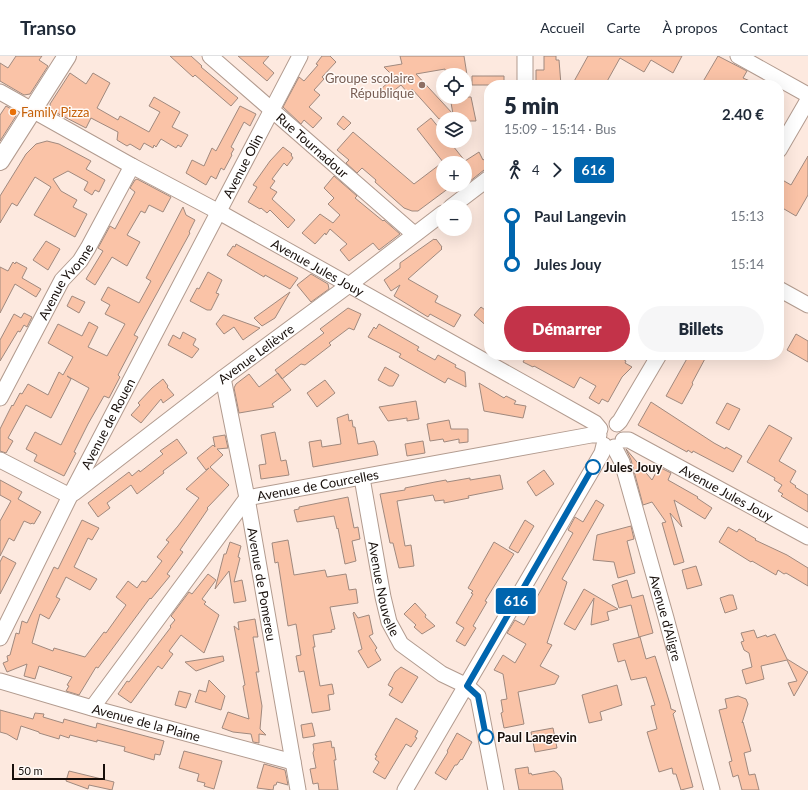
<!DOCTYPE html>
<html lang="fr">
<meta charset="utf-8">
<style>
body{margin:0;font-family:Lato,sans-serif;background:#f6f6f7;color:#1f2937;height:100vh;display:flex;flex-direction:column;font-size:15px;white-space:nowrap}
*{box-sizing:border-box;margin:0}
p{font-size:13px;color:#747a83}
.icon{flex:none;width:22px;height:22px;fill:none;stroke:currentColor;stroke-width:2;stroke-linecap:round;stroke-linejoin:round}
.map{position:relative;flex:1;overflow:hidden}
.sheet{position:absolute;left:484px;top:24px;width:300px;height:280px;display:flex;flex-direction:column;background:#fff;border-radius:16px;box-shadow:0 4px 16px #0002}
.sheet>*{flex:none}
.badge{padding:0 8px;border-radius:3px;font-size:14px;line-height:26px}
.buttons{position:absolute;left:436px;top:12px;display:grid;gap:8px}
.buttons a{display:grid;place-items:center;width:36px;height:36px;border-radius:50%;background:#fff;box-shadow:0 4px 16px #0002;font-size:20px}
.scale{position:absolute;left:12px;bottom:10px;width:93px;box-sizing:border-box;padding-left:4px;border:2px solid #170f0b;border-top:0;font-size:11px;line-height:14px;white-space:nowrap;color:#170f0b;-webkit-text-stroke:3px #fffaf7;paint-order:stroke}
.map>.badge{position:absolute;translate:-50% -50%;box-shadow:0 0 0 2px #fff}
.legs{display:flex;align-items:center;gap:6px;height:44px;padding:0 20px;font-size:13px}
.legs p{margin-inline-start:auto}
.head{display:flex;align-items:center;justify-content:space-between;height:68px;padding:0 20px}
h1{font-size:22px;font-weight:800;line-height:30px}
.cta{display:flex;gap:8px;margin-top:auto;padding:8px 20px}
.cta a{flex:1;height:46px;border-radius:24px;background:#c33349;color:#fff;font-size:16px;font-weight:800;line-height:46px;text-align:center}
.cta a+a{background:#f6f6f7;color:#1f2937}
ul{padding:0 20px;list-style:none}
li{display:flex;align-items:center;gap:14px;height:48px;font-size:15px}
li i{display:grid;place-items:center;width:6px;height:100%;margin:0 5px;background:currentColor}
li i::after{content:'';width:10px;height:10px;margin:-5px;border:3px solid;border-radius:50%;background:#fff}
li p{margin-inline-start:auto}
li:first-child i{background:linear-gradient(#0000 50%,currentColor 0)}
li:last-child i{background:linear-gradient(currentColor 50%,#0000 0)}
header{display:flex;align-items:center;gap:24px;box-sizing:border-box;height:56px;padding:0 20px;background:#fff;border-bottom:1px solid #e0e1e3}
header strong{font-size:19px}
nav{display:flex;gap:22px;margin-inline-start:auto;font-size:14px}
.map>svg:first-child{display:block}
</style>
<header>
<strong>Transo</strong>
<nav><a>Accueil</a><a>Carte</a><a>À propos</a><a>Contact</a></nav>
</header>
<div class="map">
<svg width="808" height="734" viewBox="0 0 808 734">
<rect width="100%" height="100%" fill="#fde9df"/>
<path fill="#fac3a7" stroke="#a0897e" d="M16,0H42L39,4L48,10L30,38L24,39L0,25V7L8,12Z
M170,0H191L202,10L201,11L238,42L231,50L195,19L193,21Z
M238,0H269L263,7L274,17L267,25Z
M322,0H330L336,6L322,21L324,23L314,34L320,39L309,51L322,62L313,72L304,64L301,68L283,51L299,21L304,25L318,9L316,8Z
M400,0H464L467,19H446L445,13L416,18L453,58L450,41H471L476,65H465V63H439L412,33L408,37L401,29L386,41L380,34L394,21L384,11L402,8Z
M544,0H556V4H559L561,29H536V14H544Z
M588,0H682L673,17L651,4L644,16L620,2L605,29H572Z
M718,0L747,15L743,22L759,29H701Z
M70,17L86,28L93,17L110,27L97,52L118,64L120,60L149,76L160,56L149,50L154,41L180,56L172,71L188,79L181,91L178,89L176,92L161,83L156,91L154,89L153,92L144,87L140,94L130,88L127,90L117,84L118,76L91,62L86,72L51,54L50,48Z
M472,20H504V29H472Z
M6,50L15,55L16,60L0,85V59Z
M240,50L256,58L250,70L244,66L231,91L234,93L231,98L232,99L224,114L221,112L216,123L211,120L206,129L186,117L192,104L204,110L212,92L216,95Z
M343,60L351,67L344,74L337,68Z
M431,62L443,77V85H449L465,105L479,96L483,104L489,100V110L469,126L465,121V107H443V129H453L418,155H412L404,152L375,126L376,124L362,112L357,117L346,107L349,104L337,94L353,76L414,128L443,106L417,73Z
M47,85L59,88L91,105L86,113L105,124L99,136L95,134L92,139L84,134L88,126L68,115L53,123L61,135L77,144L73,151L87,158L75,181L34,159L51,131L35,121L17,150L12,147L0,167V140L26,98L36,88Z
M283,91L292,98L291,99L293,102L287,110L284,107L272,123L275,125L270,132L277,136L272,143L295,164L288,172L270,154L267,157L261,152L260,153L248,146L257,131L253,129L270,105Z
M808,100V139L796,160L779,150V122L791,129Z
M334,120L357,140L355,142L383,165L384,164L400,178L379,194L373,187L349,205L340,194L347,188L330,173L326,179L325,177L315,188L302,177L320,158L333,167L340,159L328,148L334,142L324,132Z
M137,123L171,141L163,156L149,149L145,157L141,155L127,179L140,186L127,210L112,201L95,229L86,223L103,195L98,192L110,170L115,173L135,136L130,132L135,124Z
M183,151L186,159L195,164L189,176L190,177L134,279L138,281L118,319L120,321L109,342L104,340L88,368L74,396L76,397L64,420L34,405L37,399L26,393L35,376L61,389L89,332L67,320L71,323L51,362L26,349L8,382L13,385L6,397L0,395V373L12,349L13,350L20,337L22,338L28,328L48,339L59,316L63,319L73,301L48,287L58,268L82,280L89,266L98,271L88,291L107,300L125,268L105,258L110,249L101,244L108,231L139,247L151,225L146,222Z
M434,183L435,184L436,183L442,191L441,192L442,193L408,223L438,240L435,246L461,259L454,271L430,258L428,261L394,240L400,229L391,235L384,224L400,212V207Z
M46,185L60,193L48,214L33,204Z
M236,188L298,222L290,233L265,219L264,221L227,199L233,190L235,191Z
M13,206L15,208L16,206L27,212L22,222L41,233L36,241L15,228L0,257V211L8,215Z
M208,216L222,224L216,237L219,238L211,254H207L190,245L197,232L199,233Z
M311,218L328,228L329,233L311,246L297,229Z
M290,236L275,262L262,270L254,262Z
M72,240L85,246L79,257L67,250Z
M481,251L489,257V272L474,259Z
M348,252L361,258L354,274L349,272L329,287L331,289L305,309L301,308L282,323L275,314L324,277L320,273Z
M24,257L32,261L27,271L24,269L20,276L18,275L0,305V284L14,258L21,262Z
M223,259H224L260,272L243,284L234,271L224,278L216,268Z
M379,268L419,291L417,294L435,304L438,299L456,309L455,311L465,316L466,331L448,322L445,327L399,301L401,298L368,281L374,271L376,273Z
M183,276L196,283L193,289L199,293L192,302L168,289L173,279L180,283Z
M796,278L808,285V306L787,294Z
M527,299H617L626,305L625,307L632,311L622,321L608,346L602,343L599,348L589,342L596,330L580,321L574,332L534,310L533,311L523,306Z
M689,299H707L692,327L693,328L682,348L666,340Z
M385,311L399,319L393,330H389L378,324Z
M278,317L291,334L272,348L274,351L239,357L234,332L236,328L249,318L259,331Z
M163,323L168,330L167,331L174,339L163,347L161,343L141,367L131,359L140,349L138,347L152,332Z
M325,324L335,337L317,351L307,337Z
M479,327L504,342L506,340L516,345L514,348L526,350L523,362L484,355Z
M416,345L419,363L407,365V362L388,365L379,351Z
M651,346L714,387L725,393L726,391L742,400L733,416L693,395L692,397L688,394L687,396L638,369Z
M727,347L740,353L729,374L716,367Z
M348,358L349,365L352,364L353,371H355L358,388L374,385L376,389L378,399L313,411L309,386L321,384L322,391L341,388L337,362Z
M449,364L451,373H468V386L459,387V383L444,386L443,383L430,385L427,368Z
M769,369L792,382L779,405L796,415L790,426L796,430L795,431L808,439V456L781,440L783,438L778,435L782,429L774,424L775,422L747,406Z
M275,376L281,405L286,404L289,419L261,423L259,409L266,408L261,379Z
M225,379L228,392L217,393L223,399L210,411L229,429L207,452L208,453L180,494L183,496L167,518L170,520L151,543L150,542L98,612L96,611L79,639L66,635L69,630L67,629L72,621L39,610L35,623L24,620L27,608L7,616L3,607L8,605L7,600L10,599L16,577L19,578L22,565L27,567L54,511L58,513L82,464L99,472L92,484L88,482L74,511L97,523L90,534L66,521L56,541L60,543L49,563L40,558L32,587L53,595L54,592L85,601L104,576L106,577L126,549L116,541L128,525L137,532L142,525L146,526L162,505L157,501L169,486L166,484L178,470L199,442L186,433L209,412L206,414L197,402L213,389L215,391L213,381Z
M177,383L187,397L163,415L164,417L137,438L131,429L107,447L110,452L98,461L88,447L129,416L132,420L139,414L140,416L163,398L160,395Z
M423,385L425,397L407,400L405,388Z
M626,393L652,424L659,411L671,417L668,424L698,441L697,442L712,452L705,463L674,444L682,471L670,457L684,506L674,509L662,467L666,466L652,446L643,449L631,404Z
M544,414L554,428L536,440L527,426Z
M500,419L503,433L468,440L469,442L444,447V444L435,445L433,439L397,445L405,490L411,489L414,510L399,512L393,487H390L380,438L405,434V432L435,426L446,424L447,426L470,422V424Z
M0,424L22,436L18,443L41,456L34,468L32,467L31,468L24,465L14,485L9,482L0,500V465L11,445L0,439Z
M348,441L354,472L358,471L360,483L352,485L356,505L345,508L338,472L337,473L334,460L297,466L294,454L299,453V451Z
M596,444L604,449L562,523L567,526L547,587L552,589L540,610L559,620L555,628L518,636L524,668L504,672L501,657L503,656L501,644L507,643L503,618L494,614L503,599L515,607L526,588L507,577L515,564L524,569L534,551L532,550L573,477L568,474L575,461L583,466Z
M525,464L534,470L518,497L509,492Z
M631,470L634,483L627,485L635,517L618,522L614,506L593,504L597,479Z
M728,471L737,476L739,473L756,483L755,484L787,499L808,512V530L786,517L784,518L778,514L776,519L752,505L751,506L719,486Z
M288,484L294,519L325,514L327,521L346,518L349,534L356,533L358,547L330,551L335,573L331,574L332,576L313,579L315,591H313L320,630L332,628L334,638L328,639L330,654L312,657L304,615L299,616L296,600L301,599L296,568L288,570L278,506L275,507L272,487Z
M230,486L241,490L238,501L240,502L234,526L242,524L246,545L234,547L229,515L215,533L224,498H226Z
M494,486L514,498L485,545L487,546L473,570L476,572L465,590L456,585L464,572L456,567L473,538L471,537L473,535L468,532Z
M3,500L16,507L0,538V506Z
M696,510L702,529L687,533L682,514Z
M208,518L216,524L202,543L206,546L204,548L219,559L204,597L181,579L169,595L173,598L162,613L158,610L131,647L118,638L127,625L129,626L139,613L171,571L170,570L175,564L171,560L189,536L192,538Z
M627,524L632,542L643,539L653,577L639,581L631,549L619,552L612,529Z
M584,533L618,553L607,556L609,564L591,569L594,542L575,574L564,568Z
M729,539H733L737,553L725,557L720,542Z
M415,547L426,559L425,561L435,570L422,578L414,571L416,569L404,558Z
M354,556L358,562L369,559L373,578L369,580L377,592L375,594L381,604L368,612L358,595L362,593L353,557Z
M255,563L258,581H253L259,616H256L262,650L260,673L266,679L259,678V687L253,686L251,678L233,676L222,672L228,656L249,663L243,630L245,629L234,570L239,574L238,566Z
M754,574L757,582L766,579L767,581L775,578L787,603L808,616L794,640L788,627L797,625L787,604L761,610L764,623L746,628L742,614L752,611L749,597L744,594L741,586L744,585L741,577Z
M640,581L646,603L655,600L670,648L671,653L676,655L673,658L693,731L681,734L676,718H673L672,712L659,716L647,676L657,673L651,650L655,649L646,621L631,624L625,604L618,606L613,588Z
M223,600L224,605L196,615L185,606Z
M401,611L418,621L402,647L389,639L393,632L388,629L395,616Z
M209,624L225,640L221,654L195,646L199,634L206,636Z
M617,629L622,649L600,656L602,664L589,667L582,639Z
M179,635L191,638L186,652L175,649Z
M738,640L746,643L748,648L742,667L743,666L751,695L744,697L749,719L755,718L759,734H742L738,719L733,721L729,706L732,705L719,654L727,652L725,643Z
M0,654L33,663L35,657L44,658L43,661L63,667L64,663L96,672L97,667L164,685L160,699L155,698L154,704L124,695L125,691L97,684V686L70,679L69,682L60,679L59,683L39,677V676L21,670L17,684L7,678L0,676Z
M396,662L418,675L415,681L417,682L411,691L406,688L385,723L373,716L379,706L375,703L377,700L375,699Z
M312,667L315,680L303,682L301,669Z
M553,672L557,692L535,696L531,676Z
M457,677L472,686L462,704L461,703L457,709H455L446,724L435,717L448,696L447,695Z
M331,685L332,692L334,691L336,704H334L338,734H319L318,727L313,728L310,713L316,712L313,697L314,694L313,688Z
M184,695L222,705L214,733L204,730L205,727L197,725L199,718L179,712Z
M264,708L285,714L288,729L277,726L276,729H274L273,734L257,732Z
M528,711L529,718L531,717L532,719L554,715L557,717L561,722L563,734H519L515,713Z
M69,715L114,726L112,734L89,729L88,733L66,725Z"/>
<g fill="none" stroke-linecap="round" stroke-linejoin="round">
<g stroke="#b29b8f" stroke-width="17">
<g id="minor">
<path id="s1" d="M210,0L414,178"/>
<path d="M525,0V29"/>
<path d="M738,0L808,39"/>
<path id="s2" d="M0,36L132,110L219,156L588,363L595,367L600,373"/>
<path d="M779,94L808,44"/>
<path d="M451,151L489,122"/>
<path d="M779,233L808,249"/>
<path id="s3" d="M223,322L247,442L298,734"/>
<path id="s4" d="M0,342L62,224L80,205L88,192L132,110"/>
<path d="M617,368L620,365L659,299"/>
<path id="s5" d="M623,384H629L808,481"/>
<path id="s6" d="M614,391L622,406L666,562L712,734"/>
<path d="M0,404L70,440"/>
<path id="s7" d="M362,422L383,541L389,566L401,588L442,618L467,630L478,640L496,734"/>
<path id="s8" d="M74,437L223,322L349,229L443,157"/>
<path id="s9" d="M0,582L70,440L300,0"/>
<path id="s10" d="M0,625L92,652L293,706"/>
<path id="s11" d="M92,652L247,442L591,379H599"/>
<path d="M405,734L602,397L604,389"/>
</g>
</g>
<g stroke="#b29b8f" stroke-width="20">
<path id="tertiary" d="M0,105L67,0"/>
</g>
<use href="#minor" stroke="#fff" stroke-width="15"/>
<use href="#tertiary" stroke="#fff" stroke-width="18"/>
</g>
<g fill="none" stroke-linecap="round" stroke-linejoin="round">
<g stroke="#fff" stroke-width="9">
<path id="line-1" d="M486,681L478,640L467,630L593,411"/>
</g>
<use href="#line-1" stroke="#0065ae" stroke-width="6"/>
</g>
<circle fill="#8d6e63" stroke="#fffaf7" stroke-width="1.5" cx="422" cy="29" r="4"/>
<circle fill="#e8710a" stroke="#fffaf7" stroke-width="1.5" cx="13" cy="56" r="4"/>
<g fill="#fff" stroke="#0065ae" stroke-width="2">
<circle cx="593" cy="411" r="7"/>
<circle cx="486" cy="681" r="7"/>
</g>
<g text-anchor="middle" dominant-baseline="central" stroke-width="3" stroke-linejoin="round" paint-order="stroke">
<g font-size="13" fill="#785e54" stroke="#fffaf7" text-anchor="end">
<text x="414" y="22">Groupe scolaire<tspan x="414" dy="15">République</tspan></text>
</g>
<g font-size="13" fill="#c56008" stroke="#fffaf7" text-anchor="start">
<text x="21" y="56">Family Pizza</text>
</g>
<g font-size="13" fill="#170f0b" stroke="#fffaf7">
<text stroke="none"><textPath href="#s1" startOffset="136">Rue Tournadour</textPath></text>
<text stroke="none"><textPath href="#s9" startOffset="531">Avenue Olin</textPath></text>
<text stroke="none"><textPath href="#s2" startOffset="363">Avenue Jules Jouy</textPath></text>
<text stroke="none"><textPath href="#s4" startOffset="134">Avenue Yvonne</textPath></text>
<text stroke="none"><textPath href="#s8" startOffset="229">Avenue Lelièvre</textPath></text>
<text stroke="none"><textPath href="#s9" startOffset="240">Avenue de Rouen</textPath></text>
<text stroke="none"><textPath href="#s11" startOffset="333">Avenue de Courcelles</textPath></text>
<text stroke="none"><textPath href="#s5" startOffset="117">Avenue Jules Jouy</textPath></text>
<text stroke="none"><textPath href="#s3" startOffset="210">Avenue de Pomereu</textPath></text>
<text stroke="none"><textPath href="#s7" startOffset="113">Avenue Nouvelle</textPath></text>
<text stroke="none"><textPath href="#s6" startOffset="179">Avenue d'Aligre</textPath></text>
<text stroke="none"><textPath href="#s10" startOffset="152">Avenue de la Plaine</textPath></text>
</g>
<g font-size="13" font-weight="bold" fill="#170f0b" stroke="#fffaf7" text-anchor="start">
<text x="604" y="411">Jules Jouy</text>
<text x="497" y="681">Paul Langevin</text>
</g>
</g>
</svg>
<div class="buttons">
<a><svg class="icon" aria-label="locate" viewBox="0 0 24 24"><circle cx="12" cy="12" r="6"/><path d="M12 2v4M12 18v4M2 12h4M18 12h4"/></svg></a>
<a><svg class="icon" aria-label="layers" viewBox="0 0 24 24"><path d="M12 4l9 5-9 5-9-5zM3 14l9 5 9-5"/></svg></a>
<a>+</a>
<a>−</a>
</div>
<div class="scale">50 m</div>
<b class="badge" style="left:516px;top:545px;background:#0065ae;color:#fff">616</b>
<section class="sheet">
<div class="head"><div><h1>5 min</h1><p>15:09 – 15:14 · Bus</p></div><b>2.40 €</b></div>
<div class="legs"><svg class="icon" aria-label="walk" viewBox="0 0 24 24"><circle cx="13" cy="4" r="2"/><path d="M13 8l-2 6 4 7M11 14l-3 7M7 12l3-4h3l4 4"/></svg>4<svg class="icon" aria-label="forward" viewBox="0 0 24 24"><path d="M9 5l7 7-7 7"/></svg><b class="badge" style="background:#0065ae;color:#fff">616</b></div>
<ul>
<li><i style="color:#0065ae"></i><b>Paul Langevin</b><p>15:13</p></li>
<li><i style="color:#0065ae"></i><b>Jules Jouy</b><p>15:14</p></li>
</ul>
<div class="cta"><a>Démarrer</a><a>Billets</a></div>
</section>
</div>
